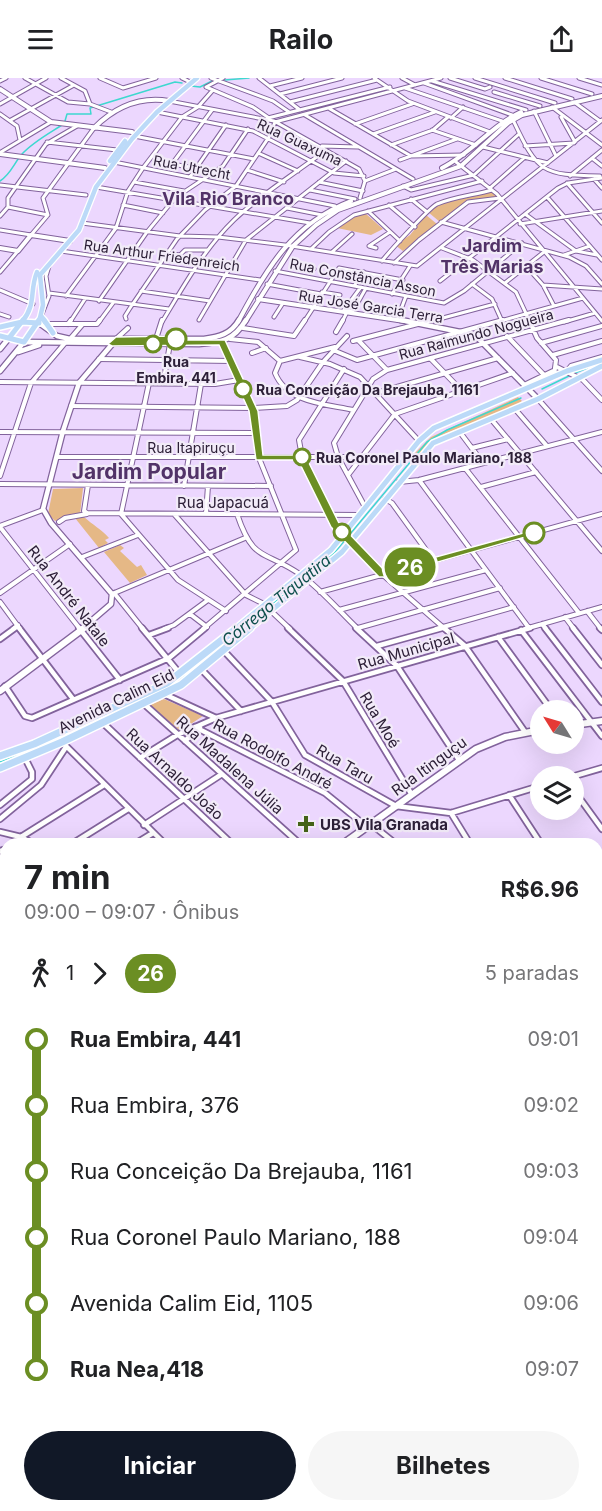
<!DOCTYPE html>
<html lang="pt">
<meta charset="utf-8">
<style>
body{margin:0;font-family:Inter,sans-serif;background:#f6f6f6;color:#202124;height:100vh;display:flex;flex-direction:column;font-size:22px;white-space:nowrap}
*{box-sizing:border-box;margin:0}
p{font-size:20px;color:#757577}
.icon{flex:none;width:33px;height:33px;fill:none;stroke:currentColor;stroke-width:2;stroke-linecap:round;stroke-linejoin:round}
.map{position:relative;flex:1;overflow:hidden}
.drawer{position:absolute;left:0px;top:760px;width:603px;height:674px;display:flex;flex-direction:column;background:#fff;border-radius:18px 18px 0 0;box-shadow:0 6px 24px #0002}
.drawer>*{flex:none}
.badge{padding:0 12px;border-radius:20px;font-size:21px;line-height:39px}
.needle{width:39px;rotate:307deg}
.fabs{position:absolute;left:530px;top:622px;display:grid;gap:12px}
.fabs a{display:grid;place-items:center;width:54px;height:54px;border-radius:50%;background:#fff;box-shadow:0 6px 24px #0002;font-size:30px}
.map>.badge{position:absolute;translate:-50% -50%;box-shadow:0 0 0 3px #fff}
.legs{display:flex;align-items:center;gap:9px;height:66px;padding:0 24px;font-size:20px}
.legs p{margin-inline-start:auto}
.headline{display:flex;align-items:center;justify-content:space-between;height:102px;padding:0 24px}
h1{font-size:33px;font-weight:700;line-height:45px}
.primary-button{display:flex;gap:12px;margin-top:auto;padding:12px 24px}
.primary-button a{flex:1;height:69px;border-radius:36px;background:#111827;color:#fff;font-size:24px;font-weight:700;line-height:69px;text-align:center}
.primary-button a+a{background:#f6f6f6;color:#202124}
ul{padding:0 24px;list-style:none}
li{display:flex;align-items:center;gap:21px;height:66px;font-size:22px}
li i{display:grid;place-items:center;width:9px;height:100%;margin:0 8px;background:currentColor}
li i::after{content:'';width:15px;height:15px;margin:-8px;border:4px solid;border-radius:50%;background:#fff}
li p{margin-inline-start:auto}
li:first-child i{background:linear-gradient(#0000 50%,currentColor 0)}
li:last-child i{background:linear-gradient(currentColor 50%,#0000 0)}
header{display:flex;justify-content:space-between;align-items:center;height:78px;padding:0 24px;background:#fff;font-size:27px;font-weight:700}
.map>svg:first-child{display:block}
</style>
<header><svg class="icon" aria-label="menu" viewBox="0 0 24 24"><path d="M4 6h16M4 12h16M4 18h16"/></svg>Railo<svg class="icon" aria-label="share" viewBox="0 0 24 24"><path d="M12 15V3M7 8l5-5 5 5M5 13v7h14v-7"/></svg></header>
<div class="map">
<svg width="602" height="1433" viewBox="0 0 602 1433">
<rect width="100%" height="100%" fill="#ecd7fe"/>
<path fill="#e5b886" d="M491,113L498,119L467,122L440,144L428,134L439,126Z
M365,135L383,151L371,157L337,150L353,139Z
M426,137L437,146L403,173L395,167L410,157Z
M518,319L522,323L515,328L440,358L432,363L415,382L410,380L431,359Z
M83,410L80,437L55,443L48,436L53,411Z
M84,439C93,447 101,451 109,460L105,462L108,465L99,470L75,440Z
M120,467L124,470L120,473L137,489L141,487L147,497L130,505L104,474Z
M164,621L203,638L180,653L150,627Z"/>
<g fill="none" stroke-linecap="round" stroke-linejoin="round">
<path stroke="#3dd8cf" stroke-width="1.5" d="M225,2L249,0
M191,8L200,9L212,3
M65,43L67,36H91L90,30L175,4L182,5
M0,103C11,96 14,85 22,76C33,64 48,56 62,47
M575,295L590,289
M542,311L571,297
M147,618L191,594L335,474L427,364L447,352L521,320
M0,684L82,647"/>
<g stroke="#82639c" stroke-width="5">
<path id="street-far3" d="M25,0L68,24L90,26L111,34
M61,0L85,13L90,26
M100,0L123,10L156,0
M182,0L188,3
M211,0L273,23L289,34
M223,0L206,9L253,29L269,40
M259,0L300,32
M374,0L408,23L490,54
M402,0L415,7
M450,0L485,11L490,9
M475,0L555,25
M505,0L572,21
M541,0L592,16
M579,0L602,7
M0,3L6,0
M432,3L526,32
M424,5L512,37
M270,8L302,0
M405,10L502,43
M494,14L540,28
M280,16L342,0
M169,23L274,43L359,91L365,103L360,120
M290,24L377,2
M574,24L600,43
M0,26L46,0
M552,29L602,67
M330,31L411,78L464,77
M534,33L556,78
M157,34L253,53L334,95L364,98
M0,36L17,48L20,62
M305,37L413,101
M561,39L575,64
M268,40L390,9
M451,40L463,29
M11,42L74,7
M513,42C538,95 542,97 600,98
M355,46L412,26
M432,52L476,67
M373,56L435,34
M134,58L254,81
M47,64L117,72
M391,67L433,52L448,39
M322,68L358,69
M525,68L574,65
M483,69L548,85
M1,74L51,44
M258,75L298,93
M592,80L602,88
M400,82L457,61
M114,84L335,128
M456,84L497,116L602,243
M195,90L172,86L212,32
M247,92L284,104
M570,98L602,72
M190,99L226,47
M594,101L602,110
M365,103L396,91
M134,104L184,113
M319,104L363,113
M567,105L602,145
M0,107L86,117
M403,108L411,112L474,97L519,56
M96,109L310,145
M490,110L524,80
M310,112L355,121
M547,119L602,182
M411,121L427,134
M123,127L163,135
M389,127L415,149
M8,129V120L46,66L77,48
M8,129L48,137
M287,130L322,137
M368,133L400,163
M525,136L576,173L597,177
M0,138L8,129
M441,144L569,179L586,188L602,206
M82,145L180,158L218,159L285,167L417,188L602,42
M520,146L602,133
M0,152L31,157L48,137L43,120L94,50
M376,170L369,168L390,154
M442,170L473,182L516,214L530,244
M311,171L329,154L354,137L482,103
M61,173L260,202
M332,174L352,156
M165,175L180,177L185,172H207
M564,177L590,168
M382,183C389,174 429,130 437,126C454,119 474,117 492,112
M394,185L419,162L468,124L500,120
M293,188L314,191
M526,188L543,207L554,228
M275,193L444,225L464,213L522,165
M0,194L18,173
M440,203L558,110L568,105L602,100
M505,205L544,174
M267,206L321,216
M472,206L492,221L501,241
M543,207L602,211
M354,208L364,194
M361,209L344,232L353,233L366,210
M0,212L33,226
M141,213L210,223
M322,214L340,217
M49,215L169,231
M392,216L410,188
M66,218L116,150L128,113L143,90L182,39L198,29L213,12
M99,223L147,154L175,120L223,88L248,51
M0,236L9,239
M42,236L49,218L46,198L49,188
M274,239L283,225
M126,241L125,238L130,230L177,161L205,132L236,108L269,59L275,44L441,0
M199,242L246,162L346,83
M397,242L406,218
M70,244L85,221
M99,244L113,225
M162,244C183,209 204,171 234,142C261,116 296,95 326,72
M304,244L339,190L403,202
M342,244L346,236
M428,244L495,226
M497,244L583,220
M564,244L595,235"/>
</g>
<g stroke="#82639c" stroke-width="6">
<path id="street-far2" d="M529,242L537,260L556,282L554,298
M49,246H97L100,242
M68,246L71,242
M243,250L294,258L305,242
M336,254L343,242
M507,258L545,298
M70,261L82,247
M116,261L128,250
M156,261L162,242
M230,261L258,264L280,283
M358,262L387,292
M353,263L433,242
M541,265L602,248
M335,269L280,283L275,295C287,325 326,326 353,332
M333,272L357,282L503,242
M252,275L266,270
M553,277L602,263
M300,279L330,286L360,299L419,363
M430,280L462,313
M99,281L231,283
M557,289L583,302L602,322
M344,291L299,362L302,379L334,447L383,497L445,551
M567,293L571,288L602,279
M0,304L215,306L239,302
M163,306L170,266
M524,307L553,293
M376,315L498,280
M538,321L602,393
M71,328L253,330L287,328L297,322L323,284L347,258
M515,331L547,368
M491,341L602,473
M0,354L255,355
M462,357L483,385
M472,370L508,361
M57,379H362
M465,390L579,535
M348,397L395,336L513,295
M0,398L31,305L65,265
M419,402L529,550
M399,404L419,402L602,354
M0,406L271,408
M88,407L84,433L87,435L359,437
M184,408L201,306
M481,409L536,394
M385,421L392,425L434,483
M365,429L338,379L334,365L373,301L387,292L569,242
M121,436L178,502L226,533
M121,436L149,305
M174,436L246,517L264,526
M206,436L208,408
M237,436C254,486 264,471 301,497C321,511 340,534 358,551
M59,444L65,440L87,436
M0,448L43,432
M0,449L80,551
M82,479L138,457
M320,514L602,436
M0,515L70,466
M114,515L143,551
M112,516L245,460
M0,524L20,551
M339,532L486,492
M271,533L290,551
M587,533L601,551
M190,536L207,549
M565,539L574,551
M542,546L546,551
M358,550L500,510
M13,551L18,547
M164,551L174,547L208,522
M203,551L296,472L259,380L254,333L222,264
M436,551L514,529
M525,551L602,529"/>
</g>
<g stroke="#82639c" stroke-width="8">
<path id="street-far1" d="M19,550L73,621
M79,550L120,602
M142,550L180,596
M288,550L343,603L412,717
M356,550L397,588L459,682
M444,550L465,568L525,654
M545,550L602,624
M573,550L602,587
M600,550L602,552
M521,552L602,658
M149,557L168,550
M498,559L552,633
M0,561L15,550
M377,568L442,550
M224,573L272,624L305,677L396,728L451,735L540,708
M201,591L241,633
M5,608L25,638L32,640L169,580L205,550
M164,616L216,640
M143,625L300,766
M102,644L232,766
M195,649L325,715L367,749
M185,663L200,649
M62,664L165,766
M140,680L177,657L216,640L530,550
M571,699L602,690
M573,711L602,751
M509,717L541,766
M0,727L32,701V694L25,680
M451,735L470,766
M0,741L41,707L66,669
M371,746L396,766
M144,747L222,696
M0,754L21,759L34,766
M21,759L104,707
M72,766L128,731
M135,766L153,755
M0,773L6,771
M0,828L6,848
M0,851L6,852
M0,888L6,874
M0,905L6,907
M597,910L602,904
M0,924L6,925"/>
</g>
<g stroke="#82639c" stroke-width="9">
<path id="street" d="M597,966L602,965
M0,972L6,973
M597,973L602,978
M597,998L602,1003
M597,1021L602,1019
M0,1057H6
M597,1109L602,1105
M0,1115L6,1116
M597,1161L602,1162
M0,1185L6,1186
M0,1265L6,1267
M597,1265L602,1266
M0,1354L6,1356
M597,1367L602,1341
M483,1428V1433
M551,1428L573,1433
M204,1433L205,1428
M584,1433L585,1428"/>
</g>
<g stroke="#82639c" stroke-width="6">
<path id="secondary-far3" d="M0,11L51,44L132,54
M94,50C115,29 139,18 169,23
M0,76L105,90
M442,90C472,75 491,48 521,34
M0,170L18,173L31,157L70,163
M258,221L411,244
M238,244C266,191 293,145 351,123
M245,244L293,168L316,147L338,132L461,88L508,45L522,37L602,18"/>
</g>
<g stroke="#82639c" stroke-width="7">
<path id="secondary-far2" d="M401,242L475,257L538,321
M39,245L57,258L70,261H204C219,259 231,256 239,242
M0,271L9,260
M18,274L39,267
M0,293L24,264L199,266C222,264 233,263 246,242
M82,551L111,526L112,516L51,445L43,431L63,353L79,305L114,264"/>
</g>
<g stroke="#82639c" stroke-width="9">
<path id="secondary-far1" d="M0,613L84,550
M573,647L602,643
M343,766L476,671L505,659L540,652
M597,823L602,820"/>
</g>
<g stroke="#82639c" stroke-width="10">
<path id="secondary" d="M0,1005L6,1001
M296,1428V1433"/>
</g>
<g stroke="#fff" stroke-width="7">
<path id="primary-far2" d="M110,83L125,63
M42,239L45,244
M22,244C37,225 29,214 37,194
M39,244L43,227L40,197L79,152L96,109L132,61L157,34L197,0"/>
</g>
<g stroke="#fff" stroke-width="8">
<path id="primary-far1" d="M44,242L53,255
M0,249L22,244L39,245
M0,258L24,264L39,242
M9,260L23,242
M235,551L331,472L419,363L434,350L567,293L602,282
M249,551L342,474L433,365L538,321L602,288"/>
</g>
<g stroke="#fff" stroke-width="10">
<path id="primary" d="M0,678L34,666L167,605L237,550
M0,690L62,664L181,607L250,550"/>
</g>
<g stroke="#fff" stroke-width="3">
<path id="highway" d="M602,871V881L597,884V874Z
M602,883V893L597,896V886Z
M358,1428H380L379,1433H358Z"/>
</g>
<use href="#street-far3" stroke="#fff" stroke-width="3"/>
<use href="#street-far2" stroke="#fff" stroke-width="4"/>
<use href="#street-far1" stroke="#fff" stroke-width="4.5"/>
<use href="#street" stroke="#fff" stroke-width="6"/>
<use href="#secondary-far3" stroke="#fff" stroke-width="4"/>
<use href="#secondary-far2" stroke="#fff" stroke-width="4.5"/>
<use href="#secondary-far1" stroke="#fff" stroke-width="6"/>
<use href="#secondary" stroke="#fff" stroke-width="8"/>
<use href="#primary-far2" stroke="#bcdaf8" stroke-width="4.5"/>
<use href="#primary-far1" stroke="#bcdaf8" stroke-width="5"/>
<use href="#primary" stroke="#bcdaf8" stroke-width="7"/>
<use href="#highway" fill="#90c2f4" fill-rule="evenodd"/>
<g stroke="#6b5c79" stroke-width="3">
<path id="rail-far1" d="M597,833L602,829
M597,858L602,854"/>
</g>
<g stroke="#6b5c79" stroke-width="4.5">
<path id="rail" d="M327,1433L328,1428
M339,1433L340,1428
M355,1433L356,1428"/>
</g>
<use href="#rail-far1" stroke="#f2ebf8" stroke-width="1.5" stroke-dasharray="3" stroke-linecap="butt"/>
<use href="#rail" stroke="#f2ebf8" stroke-width="2" stroke-dasharray="6" stroke-linecap="butt"/>
</g>
<path fill="#6b8e23" stroke="#fff" stroke-width="1.5" d="M176,258L179,259V262H225L258,333L263,377H305L339,445L385,493L534,452L539,455L386,499H379L331,449L298,382H256L249,333L219,267L112,268L108,266L116,259Z"/>
<g fill="#fff" stroke="#6b8e23" stroke-width="3">
<circle cx="176" cy="261" r="10"/>
<circle cx="153" cy="266" r="8"/>
<circle cx="243" cy="311" r="8"/>
<circle cx="302" cy="379" r="8"/>
<circle cx="342" cy="454" r="8"/>
<circle cx="534" cy="455" r="10"/>
</g>
<path fill="#446317" stroke="#f2ebf8" stroke-width="2" d="M303 737h6v6h6v6h-6v6h-6v-6h-6v-6h6z"/>
<g text-anchor="middle" dominant-baseline="central" stroke-width="4.5" stroke-linejoin="round" paint-order="stroke">
<g font-size="14" fill="#2d2038" stroke="#f2ebf8">
<text transform="translate(300 64) rotate(25)">Rua Guaxuma</text>
<text transform="translate(192 89) rotate(11)">Rua Utrecht</text>
<text transform="translate(162 177) rotate(8)">Rua Arthur Friedenreich</text>
<text transform="translate(363 199) rotate(11)">Rua Constância Asson</text>
<text transform="translate(371 228) rotate(9)">Rua José Garcia Terra</text>
<text transform="translate(476 256) rotate(-15)">Rua Raimundo Nogueira</text>
<text x="191" y="369">Rua Itapiruçu</text>
</g>
<g font-size="14" font-weight="bold" fill="#2d2038" stroke="#f2ebf8" text-anchor="start">
<text x="176" y="283" text-anchor="middle">Rua<tspan x="176" dy="16">Embira, 441</tspan></text>
<text x="256" y="311">Rua Conceição Da Brejauba, 1161</text>
<text x="316" y="379">Rua Coronel Paulo Mariano, 188</text>
</g>
<g font-size="15" fill="#2d2038" stroke="#f2ebf8">
<text x="223" y="424">Rua Japacuá</text>
<text transform="translate(69 518) rotate(52)">Rua André Natale</text>
<text transform="translate(406 573) rotate(-16)">Rua Municipal</text>
<text transform="translate(116 623) rotate(-26)">Avenida Calim Eid</text>
<text transform="translate(380 642) rotate(59)">Rua Moé</text>
<text transform="translate(273 676) rotate(28)">Rua Rodolfo André</text>
<text transform="translate(345 686) rotate(30)">Rua Taru</text>
<text transform="translate(230 687) rotate(42)">Rua Madalena Júlia</text>
<text transform="translate(429 688) rotate(-36)">Rua Itinguçu</text>
<text transform="translate(175 696) rotate(43)">Rua Arnaldo João</text>
</g>
<g font-size="15" font-weight="bold" fill="#2d2038" stroke="#f2ebf8" text-anchor="start">
<text x="320" y="746">UBS Vila Granada</text>
</g>
<g font-size="16" font-style="italic" fill="#0d4f4c" stroke="#f2ebf8">
<text transform="translate(276 522) rotate(-39)">Córrego Tiquatira</text>
</g>
<g font-size="18" font-weight="bold" fill="#523368" stroke="#f2ebf8">
<text x="228" y="120">Vila Rio Branco</text>
<text x="492" y="167">Jardim<tspan x="492" dy="21">Três Marias</tspan></text>
</g>
<g font-size="21" font-weight="bold" fill="#523368" stroke="#f2ebf8">
<text x="149" y="393">Jardim Popular</text>
</g>
</g>
</svg>
<div class="fabs">
<a><svg class="needle" viewBox="-14 -14 28 28"><path d="M0-13l5 13h-10z" fill="#e53935"/><path d="M0 13l5-13h-10z" fill="#757577"/></svg></a>
<a><svg class="icon" aria-label="layers" viewBox="0 0 24 24"><path d="M12 4l9 5-9 5-9-5zM3 14l9 5 9-5"/></svg></a>
</div>
<b class="badge" style="left:410px;top:489px;background:#6b8e23;color:#fff">26</b>
<section class="drawer">
<div class="headline"><div><h1>7 min</h1><p>09:00 – 09:07 · Ônibus</p></div><b>R$6.96</b></div>
<div class="legs"><svg class="icon" aria-label="walk" viewBox="0 0 24 24"><circle cx="13" cy="4" r="2"/><path d="M13 8l-2 6 4 7M11 14l-3 7M7 12l3-4h3l4 4"/></svg>1<svg class="icon" aria-label="forward" viewBox="0 0 24 24"><path d="M9 5l7 7-7 7"/></svg><b class="badge" style="background:#6b8e23;color:#fff">26</b><p>5 paradas</p></div>
<ul>
<li><i style="color:#6b8e23"></i><b>Rua Embira, 441</b><p>09:01</p></li>
<li><i style="color:#6b8e23"></i><span>Rua Embira, 376</span><p>09:02</p></li>
<li><i style="color:#6b8e23"></i><span>Rua Conceição Da Brejauba, 1161</span><p>09:03</p></li>
<li><i style="color:#6b8e23"></i><span>Rua Coronel Paulo Mariano, 188</span><p>09:04</p></li>
<li><i style="color:#6b8e23"></i><span>Avenida Calim Eid, 1105</span><p>09:06</p></li>
<li><i style="color:#6b8e23"></i><b>Rua Nea,418</b><p>09:07</p></li>
</ul>
<div class="primary-button"><a>Iniciar</a><a>Bilhetes</a></div>
</section>
</div>
